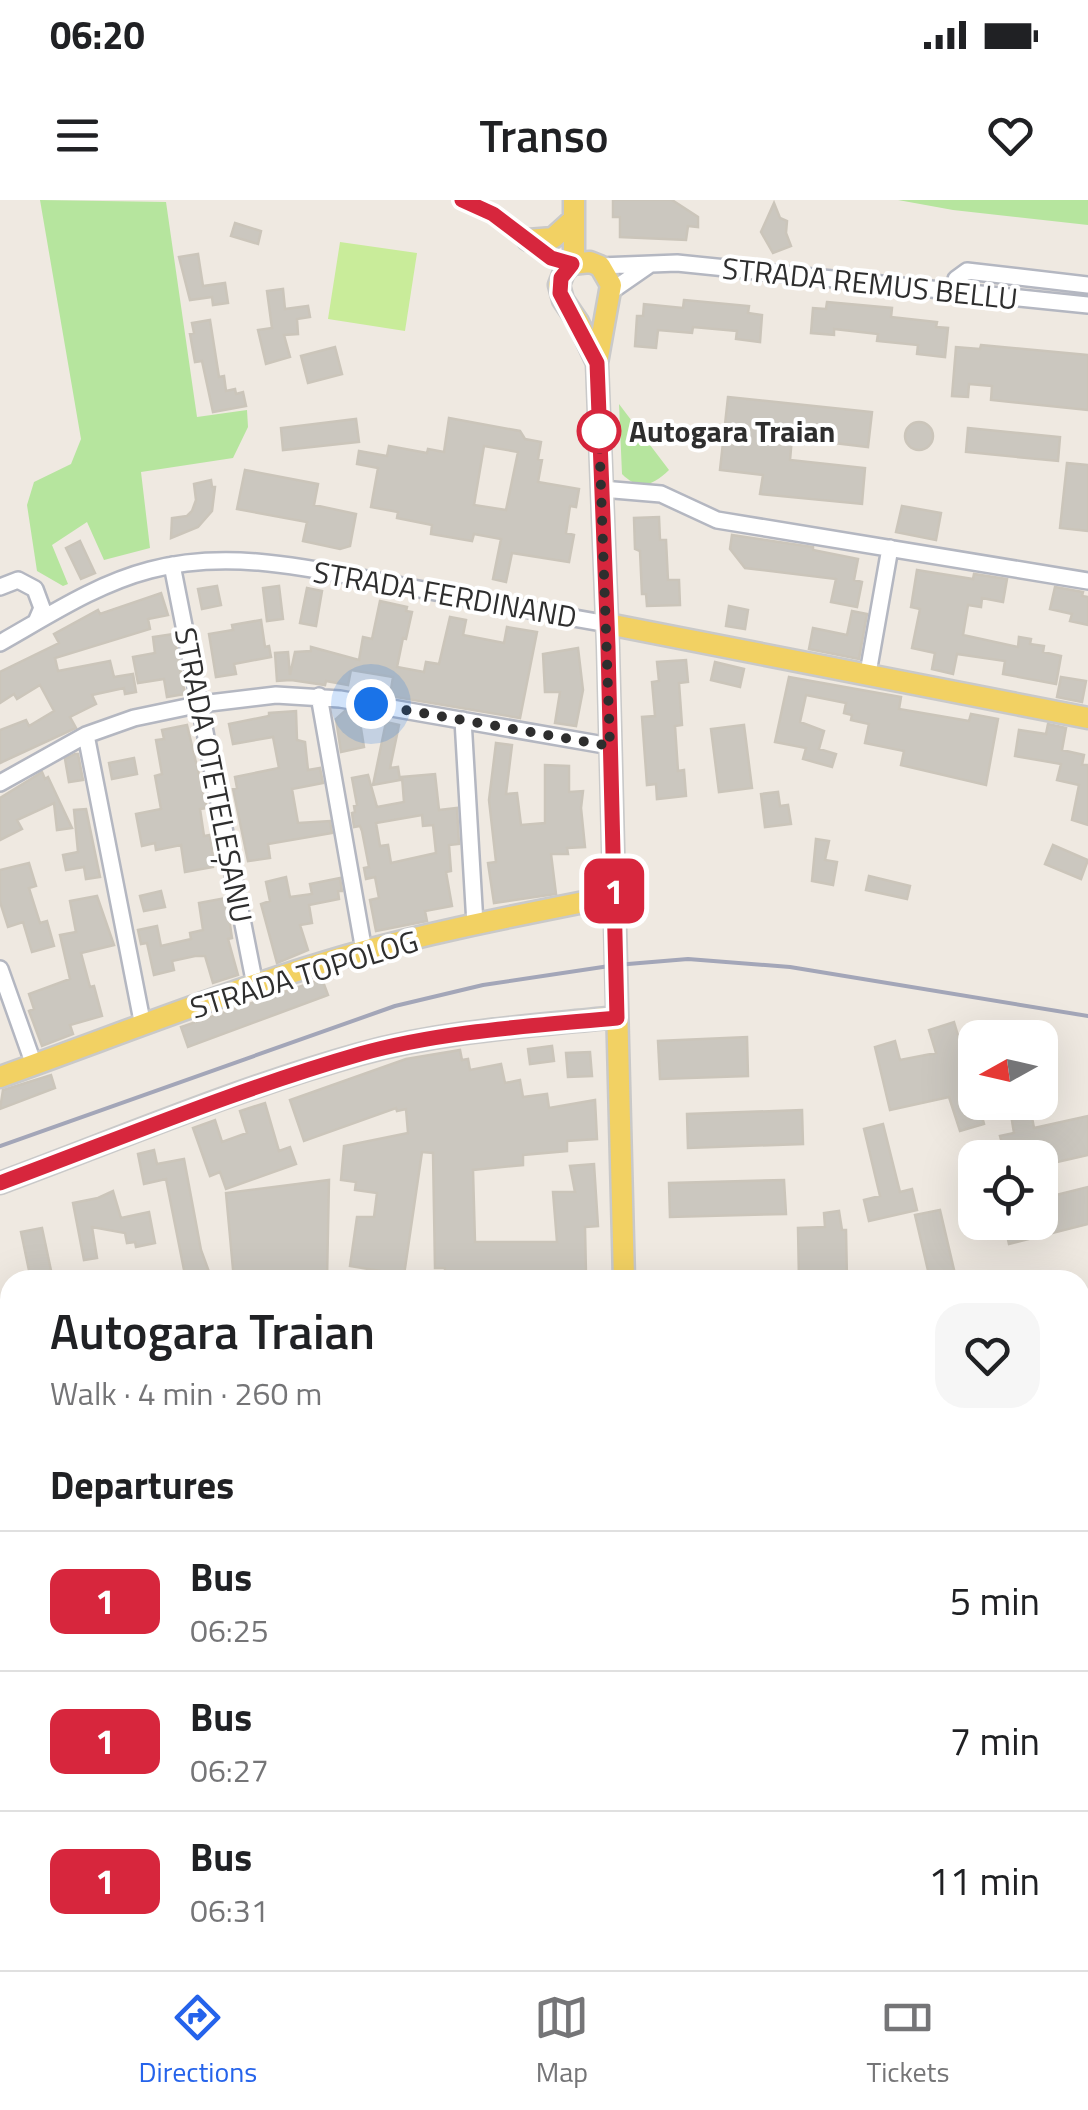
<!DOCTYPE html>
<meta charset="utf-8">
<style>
body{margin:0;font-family:"Titillium Web",sans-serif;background:#f6f6f6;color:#202124;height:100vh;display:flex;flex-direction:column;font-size:38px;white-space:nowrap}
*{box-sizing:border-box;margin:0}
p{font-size:32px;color:#757577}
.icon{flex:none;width:55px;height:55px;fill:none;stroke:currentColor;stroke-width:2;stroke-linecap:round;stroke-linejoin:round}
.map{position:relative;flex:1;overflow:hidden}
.details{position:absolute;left:0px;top:1070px;width:1090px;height:700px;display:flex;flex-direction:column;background:#fff;border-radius:30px 30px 0 0;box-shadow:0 10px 40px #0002}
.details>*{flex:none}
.badge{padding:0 20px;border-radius:15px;font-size:35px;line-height:65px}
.needle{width:65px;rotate:262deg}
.controls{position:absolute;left:958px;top:820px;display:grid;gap:20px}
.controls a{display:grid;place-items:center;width:100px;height:100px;border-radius:20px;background:#fff;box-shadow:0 10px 40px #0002;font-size:50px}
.you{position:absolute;width:50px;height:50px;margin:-25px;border:8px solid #fff;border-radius:50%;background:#1a73e8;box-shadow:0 0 0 15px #1a73e833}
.map>.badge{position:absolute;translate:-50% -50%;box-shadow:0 0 0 5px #fff}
h2{padding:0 50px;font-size:38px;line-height:90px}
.round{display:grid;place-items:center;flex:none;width:105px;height:105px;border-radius:30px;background:#f6f6f6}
.headline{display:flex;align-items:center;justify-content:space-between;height:170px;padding:0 50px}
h1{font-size:48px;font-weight:600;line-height:75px}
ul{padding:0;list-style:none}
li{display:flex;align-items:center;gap:30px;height:140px;padding:0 50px;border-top:2px solid #e0e0e0}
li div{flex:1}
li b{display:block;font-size:38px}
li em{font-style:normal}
li .badge{min-width:110px;font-weight:700;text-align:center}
.status{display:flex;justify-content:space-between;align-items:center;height:70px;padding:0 50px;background:#fff;direction:ltr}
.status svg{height:28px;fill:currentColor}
header{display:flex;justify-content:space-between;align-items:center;height:130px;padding:0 50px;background:#fff;font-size:45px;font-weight:600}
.dock{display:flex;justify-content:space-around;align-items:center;height:140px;border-top:2px solid #e0e0e0;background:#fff;font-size:28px;color:#757577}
.dock a{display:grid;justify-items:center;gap:5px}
.dock .current{color:#2563eb}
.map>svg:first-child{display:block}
</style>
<div class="status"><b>06:20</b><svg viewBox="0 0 49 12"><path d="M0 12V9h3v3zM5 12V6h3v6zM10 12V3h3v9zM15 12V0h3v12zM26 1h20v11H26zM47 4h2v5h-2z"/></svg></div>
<header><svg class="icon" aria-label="menu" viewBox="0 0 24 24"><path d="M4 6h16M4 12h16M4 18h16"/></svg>Transo<svg class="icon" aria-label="heart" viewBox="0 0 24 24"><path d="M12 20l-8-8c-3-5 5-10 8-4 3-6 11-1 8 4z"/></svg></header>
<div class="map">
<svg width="1088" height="1770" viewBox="0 0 1088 1770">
<rect width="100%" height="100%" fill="#efe9e1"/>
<path fill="#b6e59e" d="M40,0L166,2L197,217L247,210L248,227L233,258L141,272L150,348L104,360L87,322L52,345L68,384L63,386L37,371L27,305L34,282L71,264L81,239Z
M898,0H1088V25L953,10Z
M619,204L669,270C653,285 640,292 622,274Z"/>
<path fill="#c9ec9a" d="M340,42L417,53L405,131L328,119Z"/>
<path fill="#cbc7bf" stroke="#cbc5ba" stroke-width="2.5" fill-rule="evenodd" d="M613,0H672L698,17V27L688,26L686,40L620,37V17H613Z
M774,3L780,18L787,21L786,33L791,46L773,53L761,32Z
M235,23L261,31L258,44L231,36Z
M198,54L203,86L225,83L228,103L213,105L212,97L190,100L179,57Z
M283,89L285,109L308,106L310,117L297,119L298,134L284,135L290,157L266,164L258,130L272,128L267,91Z
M684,100L749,106L748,113L762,115L760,142L736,139L737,131L693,127L692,133L658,130L656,148L635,146L637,116H643L644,104L683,108Z
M827,102L892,108L891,117L937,122L936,127L948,128L945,157L917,154L918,145L877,141L878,134L834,129V135L811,133L813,108L826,109Z
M210,120L219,177L224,176L226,191L235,189L236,194L243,192L246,206L213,212L202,161L195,162L190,134L194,133L192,123Z
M981,145L1088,155V210L991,200L992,186L969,184L968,197L952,196L956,147L980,149Z
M335,147L342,174L308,183L301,156Z
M728,197L872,212L868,247L792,238L790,260L865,268L862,304L760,294L763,275L720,270Z
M449,218L520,231L525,239L541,242L538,259L542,260L538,282L579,289L576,307L570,306L566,333L574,335L569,362L512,353L506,382L493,379L501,339L474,334L472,341L431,334L432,325L397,318L398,312L371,307L378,268L357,264L359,251L387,256L389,246L427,253L428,249L444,252ZM484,246L518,252L506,310L474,305Z
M356,219L359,242L283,250L281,228Z
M905 236a14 14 0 1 1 28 0a14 14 0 1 1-28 0Z
M968,228L1060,237L1058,261L966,252Z
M1067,263L1088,265V331L1060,328Z
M245,270L318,284L314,305L356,314L350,346L340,349L303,341L307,322L237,309Z
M211,280L212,287H215L212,311L198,327L171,338L172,318L187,316L192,311L196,300L194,284Z
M902,306L941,313L936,340L896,332Z
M659,317L660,340H666L668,380H679L680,405L647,406L646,394H642L640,351L635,349L634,318Z
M732,335L813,347V350L858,359L854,380L862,382L857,407L831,402L836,379L745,368L730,349Z
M80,341L95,373L81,379L66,348Z
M917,370L973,379L974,374L1007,379L1003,402L982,398L981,407L968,405L963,435L1018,447L1019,437L1031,439L1030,444L1044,446L1043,452L1061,456L1056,484L1003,474L1005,461L957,454L953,474L932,469L935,453L912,448L920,409L911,407Z
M217,386L221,405L202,409L198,389Z
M279,386L283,419L267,421L263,388Z
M1055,387L1083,392L1082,396L1088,397V425L1070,421L1072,414L1050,409Z
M307,388L322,391L316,426L300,423Z
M161,393L168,415L148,419L150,429L55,458L58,471L110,461L114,477L133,474L136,492L125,494L124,488L92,495L96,504L70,517L76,528L0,563V530L26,520L29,526L54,511L40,485L17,499L14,494L0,503V472L59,443L54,434L98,410L100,414Z
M380,401L407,407L406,411L412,412L406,439L403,438L397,467L424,472L426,462L439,464L450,417L466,420L463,435L504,443L507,427L537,432L520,518L390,496L393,477L351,470L348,485L326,481L325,485L291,480L277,481L275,453L288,452L290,475L295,452L311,451V447L359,460L363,437L372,439Z
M729,406L748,410L745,429L726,426Z
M852,411L867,414L859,459L809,449L813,428L847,435Z
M261,420L265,447L269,446L271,457L234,464L236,474L216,477L209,434L233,430L232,425Z
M174,434L185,494L167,497L164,479L138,483L133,457L155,453L153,437Z
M578,448L583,490L576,526L555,523L560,492H545L543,454Z
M686,460L688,482L679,483L682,525L675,526L678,571L684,570L686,596L657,599L656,584L647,585L642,517L655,516L652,482L659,481L657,462Z
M715,462L744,469L740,487L711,480Z
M789,477L901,497L899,509L969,521L971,514L998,519L986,585L901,565L904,551L865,543L869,524L851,520L852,515L844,513L846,503L806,495L800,522L824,531L819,549L836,554L832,567L803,559L806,548L775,542Z
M1061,477L1086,481L1082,502L1057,497Z
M296,511L297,540L305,542L308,570L320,568L323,583L292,589L298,623L330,621L332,633L268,644L270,658L248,661L233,589L237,588L235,577L279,568L273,537L233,544L229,524L269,516V513Z
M345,511L359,516L364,547L341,552L336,519Z
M386,522L399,525L390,568L398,567L400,580L373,585Z
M1048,524L1066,528L1062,550L1084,555L1082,565H1088V625L1072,620L1079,585L1057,580L1061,564L1015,556L1019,530L1046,534Z
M187,525L207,608L200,609L204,636L210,635L213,657V667L185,672L181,645L156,650L155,643L142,646L136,614L161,609L155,576L162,574L156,540L164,539L162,530Z
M744,525L752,588L719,592L711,529Z
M496,543L512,545L506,594L517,593L521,625L545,623V565L569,566V592L583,591L581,608L585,647L567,648L568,654H551L556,694L494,703L488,663L496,662L489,600Z
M75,554H78L83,580L69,582L65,559Z
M134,558L137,574L112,579L109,563Z
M42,572L45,579L48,577L72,628L57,630L54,603L17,620L22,629L0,640V598Z
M435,574L439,610L457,608L459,644L449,645L451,671L446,672L452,706L425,711L427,721L376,731L370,700L379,698L375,677L366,679L364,668L369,667L362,631L360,626L354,627L352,613L355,612L354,606L357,605L352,578L368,575L377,607L404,602L402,577ZM422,615L423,626L433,625L436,653L391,663L388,645L380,646L376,623Z
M778,592L780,606L788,605L791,624L765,627L761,594Z
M86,609L100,677L86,679L84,667L66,670L63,655L78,652L74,610Z
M816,639L829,641L825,660L837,662L833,685L812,681Z
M1053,645L1088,660L1081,679L1045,664Z
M29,663L36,686L29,688L40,723L47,721L54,746L32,752L23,722L8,727L0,702V670Z
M869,676L910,686L907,699L866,690Z
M286,677L290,697L312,694L310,684L340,678L342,691H338L339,699L309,705L312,723L300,725L308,750L277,763L261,704L270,701L266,682Z
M161,691L165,707L144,711L140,696Z
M97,696L114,745L81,753L90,787L94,786L102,816L70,825L73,834L42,846L29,811L34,809L29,794L70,779L60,735L76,732L70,701Z
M226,698L232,738L228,739L238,775L213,783L205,756H195L172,761L174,770L154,775L147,743L141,744L138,730L157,726L161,746L191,739L190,733L203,730L199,703Z
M322,779L328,795L188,847L181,827Z
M954,822L975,892V902H978L984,924L960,931L949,897L890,910L875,847L895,841L900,860L936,853L929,830Z
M747,837L748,876L660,879L658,841Z
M552,846L554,861L530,864L528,849Z
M460,850L462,860L468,859L470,870L501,864L505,883L520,880L523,897L547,894L549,908L595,900L597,939L567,941V951L523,955V965L473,970L475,1042H557L553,992H575L570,966L594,964L598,1026L585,1027L586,1074H500V1080H445V1068H435L433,953L422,952L404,1075L350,1066L357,1017H374L377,993L355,990L356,982L341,980L344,946L408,933L406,909L397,911L396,908L304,941L290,900L406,859Z
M590,852L592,876L568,877L566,853Z
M51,875L55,888L0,909L3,890Z
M1009,902H1029L1034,928L1088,916V955L1040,966V958H1006L1000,936L1014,933Z
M265,903L279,951L290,947L296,964L226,989L220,972L210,976L193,928L215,920L222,942L247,933L240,911Z
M802,910L803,944L688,948L687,914Z
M883,924L900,992L912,989L917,1010L869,1021L864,1000L880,996L864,929Z
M154,950L157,964L184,959L201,1050L212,1080H186L166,979L144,984L138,954Z
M329,980L327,1080H234L226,993Z
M784,980L786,1014L670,1017L669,983Z
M1088,987V1024L1009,1044L1004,1022H1040V999Z
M113,991L121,1018L149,1012L155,1043L136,1047L135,1042L127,1043L125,1033L92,1027L97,1058L84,1060L73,1003L98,998Z
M940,1010L955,1074L930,1079L915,1015Z
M839,1011L842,1030H846L847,1080H799L798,1028L825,1027L824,1013Z
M42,1028L53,1080H31L21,1032Z"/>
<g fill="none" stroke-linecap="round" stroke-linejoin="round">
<g stroke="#b4b7c1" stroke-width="20">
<path id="minor" d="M600,66L677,63L1088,105
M956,79L967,71L1088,85
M610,92L649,65
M602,289L661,294L717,320L1088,381
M172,365L255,785
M0,387L18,380L35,389L42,408L36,422
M0,443C48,416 96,384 150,370C232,348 317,370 398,385C468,398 538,412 608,424
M868,473L890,348
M319,496L364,751
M463,520L475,724
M86,535L143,826
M0,583L86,535L134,518L201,504L276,495L340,499L610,546
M0,769L34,865
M0,1207H10
M0,1348L10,1347
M0,1412L10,1411
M0,1709L2,1634
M1080,1751H1088
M426,1760L438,1770
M61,1770V1760
M212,1770V1760
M400,1770L401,1760"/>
</g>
<g stroke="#c9c9c9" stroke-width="25">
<path id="major" d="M574,0V64
M528,40L553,38L574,19
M597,163L578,122L563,100L559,85L564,72L572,64L590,62L600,66L611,85L597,163L608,447L624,1080
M608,424L1088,518
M0,877C115,836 229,790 346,756C434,731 524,714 614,696
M0,983C119,939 238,888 360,854C443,831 532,826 617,817
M641,1760V1770"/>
</g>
<use href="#minor" stroke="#fff" stroke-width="15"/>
<use href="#major" stroke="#f2d163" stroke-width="20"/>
<path stroke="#a3a6b8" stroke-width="4" d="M0,946L395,806L483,785L616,765L688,759L790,767L1088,816"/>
</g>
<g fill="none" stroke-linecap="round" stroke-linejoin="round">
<g stroke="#fff" stroke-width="22">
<path id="line" d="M0,983C119,939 238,889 360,854C442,831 532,826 617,818L608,447L597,163L560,93L561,78L572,64L551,58L493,14L462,0"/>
</g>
<use href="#line" stroke="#d7263d" stroke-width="15"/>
<path stroke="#2e2e2e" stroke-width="10" stroke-dasharray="0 18" d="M371,504L610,546L599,231"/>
</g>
<circle fill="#fff" stroke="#d7263d" stroke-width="5" cx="599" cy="231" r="20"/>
<g text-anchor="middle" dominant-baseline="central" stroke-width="8" stroke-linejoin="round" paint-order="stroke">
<g font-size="30" fill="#2e2e2e" stroke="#fff">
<text transform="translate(870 83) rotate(6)">STRADA REMUS BELLU</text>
<text transform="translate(445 394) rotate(10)">STRADA FERDINAND</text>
<text transform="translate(214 575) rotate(79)">STRADA OTETELEȘANU</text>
<text transform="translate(304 774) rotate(-17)">STRADA TOPOLOG</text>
</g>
<g font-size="30" font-weight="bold" fill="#2e2e2e" stroke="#fff" text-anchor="start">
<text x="629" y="231">Autogara Traian</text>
</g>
</g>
</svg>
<div class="controls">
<a><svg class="needle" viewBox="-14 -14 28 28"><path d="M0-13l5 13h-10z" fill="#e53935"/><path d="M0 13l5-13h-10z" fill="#757577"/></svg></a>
<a><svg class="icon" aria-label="locate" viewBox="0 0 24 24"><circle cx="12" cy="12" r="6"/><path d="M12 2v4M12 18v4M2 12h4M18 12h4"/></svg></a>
</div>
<div class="you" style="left:371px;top:504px"></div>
<b class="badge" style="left:614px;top:691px;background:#d7263d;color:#fff">1</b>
<section class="details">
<div class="headline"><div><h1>Autogara Traian</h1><p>Walk · 4 min · 260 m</p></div><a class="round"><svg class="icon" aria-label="heart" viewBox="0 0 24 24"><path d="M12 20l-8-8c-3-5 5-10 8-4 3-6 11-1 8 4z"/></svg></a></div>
<h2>Departures</h2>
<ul>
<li><span class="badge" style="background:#d7263d;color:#fff">1</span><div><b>Bus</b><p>06:25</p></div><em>5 min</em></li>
<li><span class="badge" style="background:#d7263d;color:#fff">1</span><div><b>Bus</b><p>06:27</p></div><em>7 min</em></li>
<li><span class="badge" style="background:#d7263d;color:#fff">1</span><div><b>Bus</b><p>06:31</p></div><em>11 min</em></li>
</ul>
</section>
</div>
<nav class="dock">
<a class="current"><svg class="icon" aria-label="directions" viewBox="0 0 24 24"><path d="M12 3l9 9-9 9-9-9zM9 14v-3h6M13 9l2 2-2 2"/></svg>Directions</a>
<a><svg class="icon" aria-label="map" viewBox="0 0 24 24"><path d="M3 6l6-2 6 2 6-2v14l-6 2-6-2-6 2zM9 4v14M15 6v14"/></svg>Map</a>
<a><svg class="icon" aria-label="tickets" viewBox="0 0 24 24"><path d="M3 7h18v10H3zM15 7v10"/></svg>Tickets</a>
</nav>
